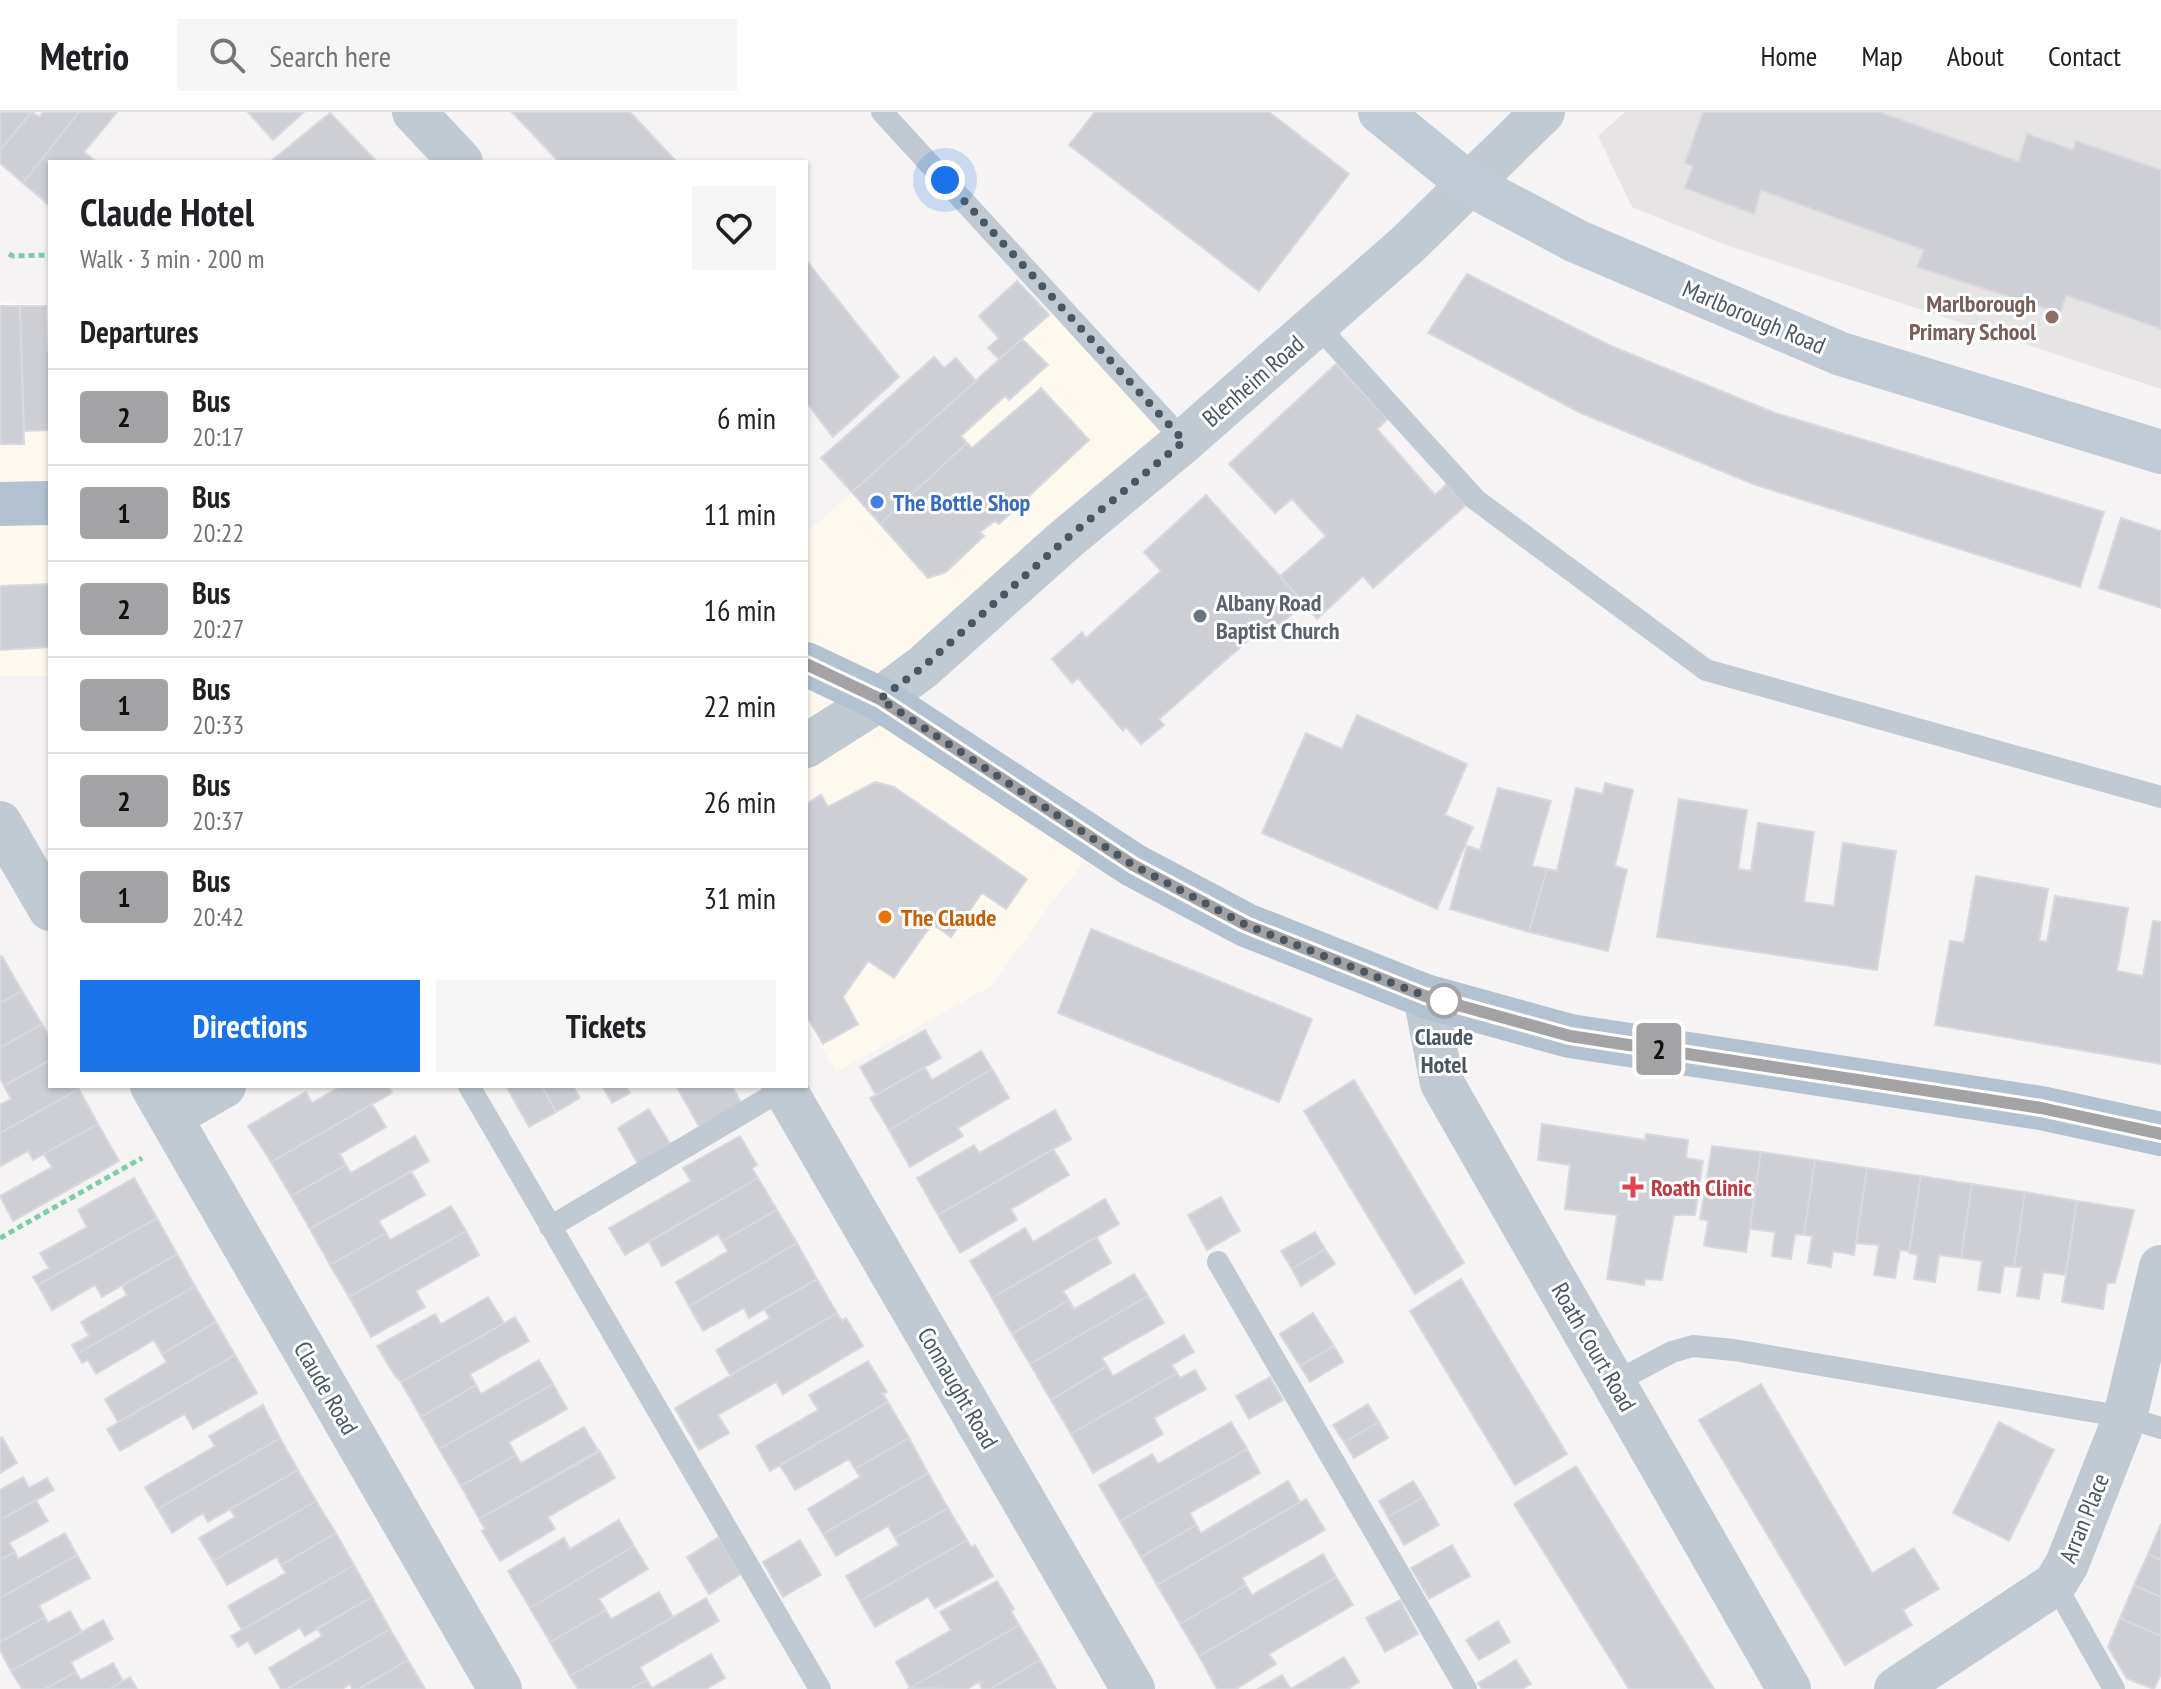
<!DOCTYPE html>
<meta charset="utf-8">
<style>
body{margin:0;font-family:"PT Sans Narrow",sans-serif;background:#f6f6f6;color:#202124;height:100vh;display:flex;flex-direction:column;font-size:30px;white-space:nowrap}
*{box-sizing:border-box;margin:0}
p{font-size:26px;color:#757577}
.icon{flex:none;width:44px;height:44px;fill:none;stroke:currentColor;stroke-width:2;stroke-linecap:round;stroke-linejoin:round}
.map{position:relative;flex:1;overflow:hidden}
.sheet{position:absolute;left:48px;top:48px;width:760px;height:928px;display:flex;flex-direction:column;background:#fff;border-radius:0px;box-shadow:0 2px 6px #0004}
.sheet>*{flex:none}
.badge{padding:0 16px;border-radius:6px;font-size:28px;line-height:52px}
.you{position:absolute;width:40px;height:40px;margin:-20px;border:6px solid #fff;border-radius:50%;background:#1a73e8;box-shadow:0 0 0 12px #1a73e833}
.map>.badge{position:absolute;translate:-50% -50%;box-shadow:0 0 0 4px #fff}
h2{padding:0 32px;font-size:30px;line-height:72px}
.round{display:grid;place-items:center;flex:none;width:84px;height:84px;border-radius:0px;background:#f6f6f6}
.headline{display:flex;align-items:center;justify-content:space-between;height:136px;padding:0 32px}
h1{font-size:38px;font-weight:800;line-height:60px}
.cta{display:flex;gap:16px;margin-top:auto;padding:16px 32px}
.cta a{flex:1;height:92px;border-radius:0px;background:#1a73e8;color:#fff;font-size:32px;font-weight:800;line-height:92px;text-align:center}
.cta a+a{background:#f6f6f6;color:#202124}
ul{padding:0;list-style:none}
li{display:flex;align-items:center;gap:24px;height:96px;padding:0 32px;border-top:2px solid #e0e0e0}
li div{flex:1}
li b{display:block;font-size:30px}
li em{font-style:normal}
li .badge{min-width:88px;font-weight:700;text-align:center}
header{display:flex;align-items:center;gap:48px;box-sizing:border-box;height:112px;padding:0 40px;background:#fff;border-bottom:2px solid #e0e0e0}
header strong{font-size:38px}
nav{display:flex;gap:44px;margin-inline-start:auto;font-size:28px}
.search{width:560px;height:72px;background:#f6f6f6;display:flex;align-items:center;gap:20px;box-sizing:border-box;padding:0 28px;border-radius:0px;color:#757577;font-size:30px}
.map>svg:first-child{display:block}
</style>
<header>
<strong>Metrio</strong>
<div class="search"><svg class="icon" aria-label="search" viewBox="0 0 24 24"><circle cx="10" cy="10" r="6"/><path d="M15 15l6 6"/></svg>Search here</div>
<nav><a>Home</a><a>Map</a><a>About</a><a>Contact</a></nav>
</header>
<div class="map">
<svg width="2161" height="1577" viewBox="0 0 2161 1577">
<rect width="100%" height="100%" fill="#f5f3f3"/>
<path fill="#fdf9ef" d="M0,191L50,192V564H0Z
M1059,194L1184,329L880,587L1100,731L1055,786L991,874L836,960L806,909V421Z"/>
<path fill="#e6e4e5" d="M1625,0H2161V277L1726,133L1632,95L1598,24Z"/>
<path fill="#cdcfd5" stroke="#d7d9de" stroke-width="2" d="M0,0H32L0,38Z
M32,0L39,5L43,0H79L23,71L0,51V38Z
M79,0H117L84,40L94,48L92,50H50V94L23,71Z
M248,0H304L273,28Z
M512,0H630L677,50H559Z
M1095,0H1269L1349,62L1259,179L1069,33Z
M1703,0H1879L2019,50L2027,22L2073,38L2076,29L2161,58V217L2066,183L2060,201L1917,155L1924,138L1761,78L1754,102L1685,76L1693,54L1685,51Z
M330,1L377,50H270Z
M806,148L899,265L833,325L806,290Z
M1467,162L1611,234L1775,301L2104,400L2080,475L1753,372L1581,301L1428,221Z
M1017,169L1049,203L999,247L988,236L999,226L979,204Z
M0,194H20L24,332H0Z
M20,194H46L47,240H50V318L24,319Z
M1022,227L1048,253L1009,288L1005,284L961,324L967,331L880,412L852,380Z
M934,245L944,256L956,246L976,269L852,380L821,346Z
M1336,252L1388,307L1377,317L1435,383L1447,372L1466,393L1373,476L1363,464L1317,507L1280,464L1326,424L1292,387L1275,401L1229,352Z
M1041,276L1089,328L999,412L995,409L980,420L984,424L946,460L928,466L880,412L967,331L972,336Z
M1206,383L1304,491L1268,525L1261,517L1159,607L1164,613L1141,632L1126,615L1123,619L1078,566L1072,571L1052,547L1082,520L1086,526L1161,459L1144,440Z
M2121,406L2161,419V496L2099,476Z
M50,472V535L0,538V474Z
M1357,603L1467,652L1445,703L1473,715L1437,797L1262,721L1306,621L1342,637Z
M875,670L894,675L1027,767L1006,797L982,781L951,825L932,812L894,866L868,849L843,885L858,912L823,932L806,903V692L821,683L828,695Z
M1605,671L1633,678L1615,754L1627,758L1608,839L1529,820L1547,757L1557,759L1576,676L1603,682Z
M1498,676L1551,689L1532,754L1547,757L1529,820L1450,797L1467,734L1480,738Z
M1679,687L1747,698L1738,757L1751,759L1758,711L1814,720L1804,790L1834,794L1843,731L1896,739L1877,858L1657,825Z
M1976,764L2048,777L2039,829L2047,830L2055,784L2128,796L2117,859L2143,864L2153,809L2161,810V952L1935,913L1950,829L1964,831Z
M1091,817L1312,907L1279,990L1058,901Z
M2,844L22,879L0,891V845Z
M22,879L42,912L0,936V891Z
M42,912L50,926V948L4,974L0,966V936Z
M925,918L941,946L876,983L860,955Z
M981,939L992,957L889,1018L870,986L925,955L932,968Z
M50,948V974H77L79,977L0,1021V993L11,987L4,974Z
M992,957L1009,986L958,1016L963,1024L910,1055L889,1018Z
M1354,968L1464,1151L1415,1182L1304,999Z
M341,974H388L392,981L271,1050L248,1014L306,980L312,991Z
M506,974H542L556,1000L529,1015Z
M542,974H573L580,986L556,1000Z
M602,974H626L630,981L612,991Z
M676,974H732L742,992L700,1016Z
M79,977L98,1012L33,1048L28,1039L0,1054V1021Z
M372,992L386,1015L340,1042L346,1053L291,1084L271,1050Z
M649,997L670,1032L638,1052L618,1016Z
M1055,998L1071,1027L938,1103L917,1066L974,1033L979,1041Z
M98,1012L119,1049L13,1109L0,1084L52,1055L44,1042Z
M1542,1012L1645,1028L1646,1022L1688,1028L1686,1046L1703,1049L1695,1103H1674L1662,1168L1645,1167L1644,1173L1607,1167L1617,1103L1565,1097L1570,1053L1538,1048Z
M415,1024L429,1049L310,1117L291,1084L346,1053L351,1061Z
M740,1024L757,1053L752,1056L758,1066L625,1143L609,1116L691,1069L683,1056Z
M1712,1034L1761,1040L1746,1140L1704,1134L1708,1109L1700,1107Z
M1053,1037L1069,1063L1011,1097L1017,1108L960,1141L938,1103Z
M1761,1040L1815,1048L1804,1123L1795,1122L1791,1147L1772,1144L1775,1120L1750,1117Z
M1815,1048L1867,1056L1854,1143L1833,1139L1831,1155L1808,1151L1812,1124L1804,1123Z
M1867,1056L1921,1064L1909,1139L1900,1138L1895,1166L1874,1163L1879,1133L1856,1131Z
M411,1059L425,1083L379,1109L386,1121L330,1153L310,1117Z
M1921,1064L1972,1072L1961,1146L1939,1143L1935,1170L1914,1167L1918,1143L1909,1141Z
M134,1066L157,1106L38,1173L33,1165L49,1156L40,1141L87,1115L78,1098Z
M758,1066L777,1098L722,1129L718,1122L662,1154L649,1130Z
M1972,1072L2025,1080L2014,1155L2004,1154L2000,1181L1978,1178L1982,1149L1961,1146Z
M2025,1080L2077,1089L2065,1163L2043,1160L2039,1187L2017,1184L2022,1155H2014Z
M1221,1085L1240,1119L1207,1138L1188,1103Z
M1105,1087L1119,1112L992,1186L970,1149L1025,1116L1033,1130Z
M2077,1089L2134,1098L2115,1171H2107L2103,1197L2062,1190Z
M451,1094L466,1119L349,1185L330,1153L386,1121L390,1128Z
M777,1098L797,1131L689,1194L676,1170L728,1139L722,1129Z
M157,1106L177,1142L102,1185L95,1173L52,1198L38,1173Z
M466,1119L479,1143L416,1179L425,1195L371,1225L349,1185Z
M1315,1120L1325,1137L1292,1157L1281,1139Z
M1096,1125L1111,1151L1063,1179L1069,1188L1012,1222L992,1186Z
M797,1131L817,1167L749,1206L744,1196L703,1219L689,1194Z
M1325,1137L1335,1152L1301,1174L1292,1157Z
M177,1142L195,1174L77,1242L72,1233L89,1224L81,1210L127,1183L122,1174Z
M1134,1162L1148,1184L1030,1252L1012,1222L1069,1188L1074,1197Z
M817,1167L837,1201L730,1263L716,1238L770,1206L764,1197Z
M1461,1167L1567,1342L1515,1373L1410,1199Z
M195,1174L216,1210L162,1242L154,1228L96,1262L88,1248L82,1251L77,1242Z
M1148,1184L1164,1211L1102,1246L1107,1254L1051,1288L1030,1252Z
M488,1185L504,1211L401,1270L395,1264L377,1234L435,1202L441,1212Z
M837,1201L842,1209L846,1206L863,1234L783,1282L776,1270L718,1303L729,1321L699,1338L675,1296Z
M1313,1201L1334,1234L1300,1254L1280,1222Z
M515,1205L529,1229L470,1262L476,1273L421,1305L401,1270Z
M216,1210L235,1243L118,1310L105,1287L167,1250L162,1242Z
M1184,1223L1194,1240L1172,1253L1177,1261L1071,1322L1051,1288L1107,1254L1113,1264Z
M1334,1234L1343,1250L1310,1270L1300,1254Z
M235,1243L257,1281L193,1317L185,1302L120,1339L107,1317Z
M539,1248L553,1272L439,1337L421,1305L476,1273L481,1282Z
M868,1249L887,1280L883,1282L888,1290L770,1359L756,1334L818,1298L809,1283Z
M1195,1258L1206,1277L1154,1306L1163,1322L1093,1361L1071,1322L1177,1261L1180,1266Z
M1270,1265L1283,1288L1249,1307L1236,1284Z
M553,1272L567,1297L509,1330L516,1343L461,1374L439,1337Z
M1761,1272L1872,1461L1914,1436L1939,1477L1903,1498L1912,1513L1845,1553L1699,1308Z
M888,1290L909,1326L855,1357L849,1347L795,1378L780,1353Z
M1368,1292L1379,1310L1344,1330L1333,1313Z
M263,1293L280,1326L158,1397L145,1375L215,1334L209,1324Z
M1231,1310L1247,1337L1120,1409L1099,1373L1152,1342L1158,1352Z
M1379,1310L1388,1326L1354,1346L1344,1330Z
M1999,1310L2054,1338L2009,1429L1953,1401Z
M584,1315L599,1340L479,1407L461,1374L516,1343L521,1351Z
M2,1325L17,1351L0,1361V1326Z
M280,1326L298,1358L208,1410L203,1401L172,1421L158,1397Z
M909,1326L928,1361L823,1422L808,1397L860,1365L855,1357Z
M1247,1337L1260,1361L1190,1401L1196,1413L1141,1445L1120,1409Z
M599,1338L615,1366L548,1405L555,1417L500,1449L482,1419L485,1417L479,1407Z
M1576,1354L1714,1577H1629L1514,1392Z
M298,1358L316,1389L213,1449L199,1426L235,1405L230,1397Z
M928,1361L948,1396L895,1426L888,1414L836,1444L823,1422Z
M23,1365L29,1376L47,1366L54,1378L0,1408V1378Z
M1288,1369L1300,1390L1157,1473L1141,1445L1196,1413L1201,1421Z
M1413,1369L1423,1385L1388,1405L1379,1389Z
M1423,1385L1439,1413L1404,1433L1388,1405Z
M1306,1387L1325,1418L1242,1466L1246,1473L1180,1512L1157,1473Z
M36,1388L48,1409L9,1431L15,1440L0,1448V1408Z
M316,1389L336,1421L281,1453L277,1445L227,1473L213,1449Z
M948,1396L967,1428L860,1489L846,1464L899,1433L895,1426Z
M619,1408L634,1434L530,1496L508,1459L564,1426L570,1437Z
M2161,1412V1448L2148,1442Z
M65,1421L77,1443L0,1486V1448L15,1440L18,1447Z
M336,1421L354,1453L242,1518L228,1494L286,1461L281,1453Z
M719,1425L741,1462L709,1482L687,1445Z
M800,1428L821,1463L783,1485L763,1450Z
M967,1428L971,1435L975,1433L993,1464L935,1496L928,1485L875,1515L860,1489Z
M1452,1433L1470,1464L1429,1487L1411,1456Z
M634,1434L648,1457L599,1487L606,1498L550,1530L530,1496Z
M1323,1442L1336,1465L1199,1544L1180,1512L1246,1473L1252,1483Z
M2148,1442L2161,1448V1485L2134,1473Z
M77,1443L90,1466L39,1493L45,1505L0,1530V1486Z
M354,1453L372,1485L305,1524L300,1516L255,1542L248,1529L238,1535L231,1524Z
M1336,1465L1353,1493L1269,1542L1276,1552L1236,1577H1217L1199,1544Z
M997,1469L1014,1497L1011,1499L1019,1513L910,1576L896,1550L951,1518L940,1500Z
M2134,1473L2161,1485V1524L2120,1506Z
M659,1480L673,1505L570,1564L550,1530L606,1498L611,1507Z
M372,1485L390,1517L287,1577H281L269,1556L322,1524L317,1516Z
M706,1486L719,1509L640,1555L647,1568L630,1577H578L570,1564Z
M1400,1488L1418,1522L1385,1540L1366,1506Z
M70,1499L82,1520L11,1559L0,1538V1530L45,1505L48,1511Z
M2120,1506L2161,1524V1562L2154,1577L2127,1567L2108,1535Z
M103,1508L113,1527L71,1550L76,1560L45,1577H22L11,1559Z
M1498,1509L1510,1530L1479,1548L1466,1528Z
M1019,1513L1040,1548L990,1577H982L979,1570L967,1577L910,1576Z
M390,1517L408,1548L359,1577H352L350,1572L342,1577H287Z
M711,1542L725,1566L706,1577H630L647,1568L652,1576Z
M1344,1545L1359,1570L1348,1577H1291Z
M408,1548L425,1577H359L365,1573Z
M1040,1548L1056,1577H990Z
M1516,1548L1531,1572L1522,1577H1482L1478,1571Z
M113,1551L123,1569L109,1577H45L76,1560L81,1568Z
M1282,1563L1291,1577H1258Z
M130,1565L137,1577H109Z"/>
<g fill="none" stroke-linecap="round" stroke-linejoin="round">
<path stroke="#7ad0a6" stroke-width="5" stroke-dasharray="6 4" stroke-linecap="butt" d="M9,142L13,144L50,143
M0,1126L142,1046"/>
<path stroke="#c1cad2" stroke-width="22" d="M882,0L1184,329
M1317,213L1476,388L1706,558L2161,685
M469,974L820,1577
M550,1115L785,976
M1218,1150L1466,1577
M1615,1270L1672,1240L1693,1234L1734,1238L2125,1305L2161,1316
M2055,1472L2114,1577"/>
<path stroke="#c1cad2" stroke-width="44" d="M414,0L461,50
M806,634L880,587L923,555L1065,428L1184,329L1408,132L1543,0
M0,711L50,797
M1425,884L1442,971L1789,1577
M152,974L500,1577
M783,974L1133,1577
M170,1005L224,974
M1896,1577L2055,1472L2067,1452L2125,1305L2161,1155"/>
<path stroke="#c1cbd6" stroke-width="44" d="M1380,0L1469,72L1576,129L1841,242L2161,340"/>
<path stroke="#b3c2d1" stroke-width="44" d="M0,392L50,391
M806,552L880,587L1133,753L1246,813L1425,884L1570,924L2041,996L2161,1022"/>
</g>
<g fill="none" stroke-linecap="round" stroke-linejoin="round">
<g stroke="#fff" stroke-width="18">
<path id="line" d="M806,552L880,587L1133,753L1246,813L1425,884L1570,924L2041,996L2161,1022"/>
</g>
<use href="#line" stroke="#a3a3a5" stroke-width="12"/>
<path stroke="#4a5661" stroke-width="8" stroke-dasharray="0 14.4" d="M945,68L1184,329L1065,428L923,555L880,587L1133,753L1246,813L1425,884L1454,892L1444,889"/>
</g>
<circle fill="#8d6e63" stroke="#fff" stroke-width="3" cx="2052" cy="205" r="8"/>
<circle fill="#3f7fe0" stroke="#fff" stroke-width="3" cx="877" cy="390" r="8"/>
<circle fill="#6b7280" stroke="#fff" stroke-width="3" cx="1200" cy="504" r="8"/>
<circle fill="#e8710a" stroke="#fff" stroke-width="3" cx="885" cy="805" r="8"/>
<circle fill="#fff" stroke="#a3a3a5" stroke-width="4" cx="1444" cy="889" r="16"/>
<path fill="#e0444e" stroke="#fff" stroke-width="3" d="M1629 1063h8v8h8v8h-8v8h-8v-8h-8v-8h8z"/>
<g text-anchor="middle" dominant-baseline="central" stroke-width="6" stroke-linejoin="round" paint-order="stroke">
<g font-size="24" font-weight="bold" fill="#785e54" stroke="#fff" text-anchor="end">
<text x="2036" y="191">Marlborough<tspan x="2036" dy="28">Primary School</tspan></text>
</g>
<g font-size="24" fill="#4a5661" stroke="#fff">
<text transform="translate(1754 205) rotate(23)">Marlborough Road</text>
<text transform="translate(1253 269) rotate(-41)">Blenheim Road</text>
<text transform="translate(1594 1235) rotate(60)">Roath Court Road</text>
<text transform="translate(326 1276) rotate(60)">Claude Road</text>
<text transform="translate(958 1276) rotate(60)">Connaught Road</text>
<text transform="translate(2084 1406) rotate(-68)">Arran Place</text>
</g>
<g font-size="24" font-weight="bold" fill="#366cbe" stroke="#fff" text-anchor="start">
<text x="893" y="390">The Bottle Shop</text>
</g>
<g font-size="24" font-weight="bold" fill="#5b616d" stroke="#fff" text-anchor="start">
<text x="1216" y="490">Albany Road<tspan x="1216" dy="28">Baptist Church</tspan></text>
</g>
<g font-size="24" font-weight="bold" fill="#c56008" stroke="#fff" text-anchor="start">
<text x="901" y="805">The Claude</text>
</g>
<g font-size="24" font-weight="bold" fill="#4a5661" stroke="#fff">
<text x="1444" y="924">Claude<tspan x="1444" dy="28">Hotel</tspan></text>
</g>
<g font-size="24" font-weight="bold" fill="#be3a42" stroke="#fff" text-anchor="start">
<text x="1651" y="1075">Roath Clinic</text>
</g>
</g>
</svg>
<div class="you" style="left:945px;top:68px"></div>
<b class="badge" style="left:1659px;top:937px;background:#a3a3a5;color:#111">2</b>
<section class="sheet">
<div class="headline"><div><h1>Claude Hotel</h1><p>Walk · 3 min · 200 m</p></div><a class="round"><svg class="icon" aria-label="heart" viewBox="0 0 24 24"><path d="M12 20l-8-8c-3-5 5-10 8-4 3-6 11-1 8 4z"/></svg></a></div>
<h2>Departures</h2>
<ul>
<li><span class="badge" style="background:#a3a3a5;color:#111">2</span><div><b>Bus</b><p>20:17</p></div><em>6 min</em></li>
<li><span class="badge" style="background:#a3a3a5;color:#111">1</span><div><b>Bus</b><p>20:22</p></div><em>11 min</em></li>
<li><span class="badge" style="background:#a3a3a5;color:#111">2</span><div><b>Bus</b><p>20:27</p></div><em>16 min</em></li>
<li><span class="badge" style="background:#a3a3a5;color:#111">1</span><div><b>Bus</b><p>20:33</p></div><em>22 min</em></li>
<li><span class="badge" style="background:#a3a3a5;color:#111">2</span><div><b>Bus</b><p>20:37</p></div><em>26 min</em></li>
<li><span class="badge" style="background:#a3a3a5;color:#111">1</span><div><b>Bus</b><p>20:42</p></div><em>31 min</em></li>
</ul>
<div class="cta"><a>Directions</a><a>Tickets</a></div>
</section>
</div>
